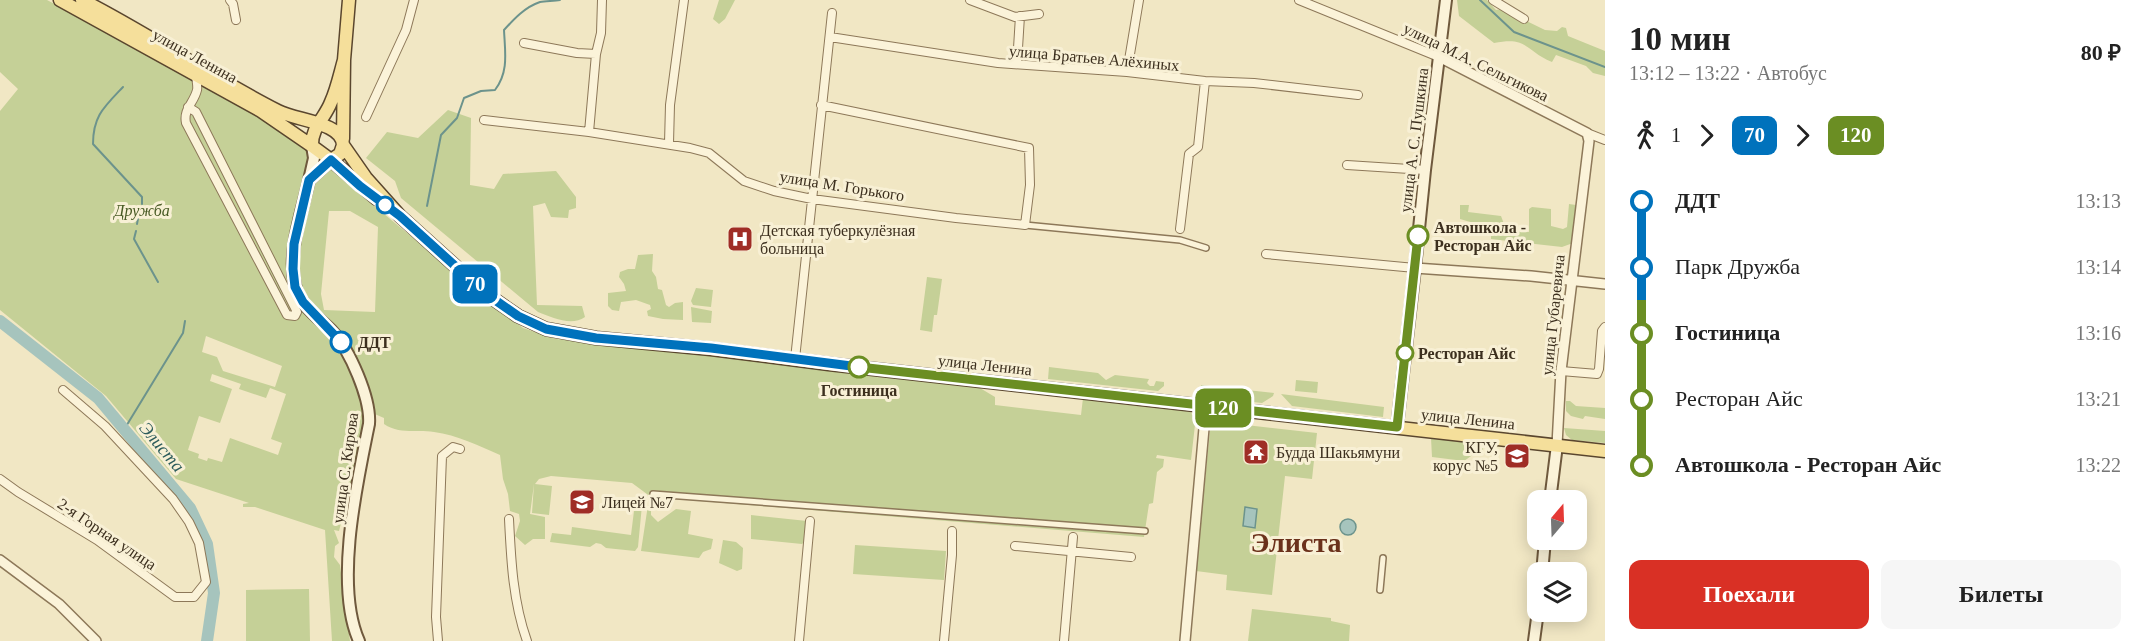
<!DOCTYPE html>
<html lang="ru">
<meta charset="utf-8">
<style>
body{margin:0;font-family:"Times New Roman",serif;background:#f6f6f6;color:#222;height:100vh;display:flex;flex-direction:column;font-size:22px;white-space:nowrap}
*{box-sizing:border-box;margin:0}
p{font-size:20px;color:#767676}
.icon{flex:none;width:33px;height:33px;fill:none;stroke:currentColor;stroke-width:2;stroke-linecap:round;stroke-linejoin:round}
.map{position:relative;flex:1;overflow:hidden}
.details{display:flex;flex-direction:column;background:#fff;width:540px}
.details>*{flex:none}
.badge{padding:0 12px;border-radius:9px;font-size:21px;line-height:39px}
.needle{width:39px;rotate:19deg}
.buttons{position:absolute;left:1527px;top:490px;display:grid;gap:12px}
.buttons a{display:grid;place-items:center;width:60px;height:60px;border-radius:12px;background:#fff;box-shadow:0 3px 15px #0003;font-size:30px}
.map>.badge{position:absolute;translate:-50% -50%;box-shadow:0 0 0 3px #fff}
.legs{display:flex;align-items:center;gap:9px;height:66px;padding:0 24px;font-size:20px}
.legs p{margin-inline-start:auto}
.head{display:flex;align-items:center;justify-content:space-between;height:102px;padding:0 24px}
h1{font-size:33px;font-weight:700;line-height:45px}
.cta{display:flex;gap:12px;margin-top:auto;padding:12px 24px}
.cta a{flex:1;height:69px;border-radius:12px;background:#d93025;color:#fff;font-size:24px;font-weight:700;line-height:69px;text-align:center}
.cta a+a{background:#f6f6f6;color:#222}
ul{padding:0 24px;list-style:none}
li{display:flex;align-items:center;gap:21px;height:66px;font-size:22px}
li i{display:grid;place-items:center;width:9px;height:100%;margin:0 8px;background:currentColor}
li i::after{content:'';width:15px;height:15px;margin:-8px;border:4px solid;border-radius:50%;background:#fff}
li p{margin-inline-start:auto}
li:first-child i{background:linear-gradient(#0000 50%,currentColor 0)}
li:last-child i{background:linear-gradient(currentColor 50%,#0000 0)}
main{display:flex;flex:1;min-height:0}
.map>svg:first-child{display:block}
</style>
<main>
<div class="map">
<svg width="1605" height="641" viewBox="0 0 1605 641">
<rect width="100%" height="100%" fill="#f1e7c4"/>
<path fill="#c5d097" fill-rule="evenodd" d="M0,0H47L253,109L309,147L312,180L323,170H337L356,191L523,328L556,339L975,385L995,397V405L1081,415L1083,398L1191,410L1192,415L1196,416L1191,460L1157,455L1156,458L1164,459L1163,467L1157,472L1153,503L1149,504L1144,537L651,497L632,483L551,476L539,479L535,484L552,486L549,515L532,513L534,484L530,514L545,517V539H533L525,545L515,536L520,521L519,514L510,511L508,494L503,479L500,455C479,446 457,435 434,432C417,429 400,435 384,424V418L370,412L339,531L334,530L339,543L335,546L334,557L340,565L350,641H332L325,530L255,507H243V504L249,503L176,479L106,396L0,310V111L18,89L0,72ZM329,211H350L378,227L375,312L324,310L321,294ZM206,336L282,366L275,387L223,371L217,357L202,352ZM212,374L241,384L239,389L266,398L270,388L286,394L271,439L282,443L278,455L230,438L222,462L208,458L207,461L198,458L199,454L188,450L199,416L220,423L232,389L210,381Z
M719,0H735L725,19L719,24L713,19Z
M1457,0H1487L1496,10L1502,9L1545,30L1557,31L1562,27L1566,28L1568,36L1605,51V76L1593,73L1586,66L1556,55L1552,62C1524,50 1528,36 1494,43L1459,16Z
M448,110L471,118L470,185L494,189L503,174L556,171L576,197V208L569,210L568,218L551,217L545,203L533,206L537,305L582,306L585,317C571,327 552,317 538,312L401,198L395,181L366,158L387,132L418,138Z
M1569,204L1576,205L1573,243L1562,247L1491,239V228L1460,219V205H1469L1468,212L1501,216L1504,224L1512,225L1515,230L1529,232V209L1532,207L1551,209V226L1563,229L1567,227Z
M653,254L652,271L656,277L658,289L662,290L666,305L669,307L675,303L683,302V320L663,319L648,316L647,311L651,309L650,305L636,300L621,302L619,311L612,310L608,306V293L626,291L624,284L619,277L620,272L628,269H635L638,255Z
M927,277L942,279L937,315H934L932,332L920,330Z
M696,288L713,290L711,307L693,305L691,301Z
M691,307L712,311L711,323L692,322Z
M1049,367L1098,373L1106,380L1115,375L1149,379L1147,383L1150,386H1154L1156,381L1164,382V386L1158,391L1048,379Z
M1296,380L1318,382L1317,393L1295,391Z
M1201,385L1274,393L1273,396L1262,403L1200,396Z
M1281,394L1384,407L1383,417L1292,406Z
M1566,401H1570L1576,406L1605,408V419L1585,416L1583,419L1571,416L1566,411Z
M1211,421L1317,433L1312,479L1285,476L1272,595L1226,590L1227,575L1196,571Z
M1564,428L1605,431V443L1572,440L1566,435Z
M1431,438L1478,444L1483,446V453L1474,454L1464,461L1432,457Z
M635,503L642,505L638,547L635,551L606,548L601,544L596,543L590,547L550,542L552,533L571,535L572,527L631,535Z
M648,505H651V515L658,522L676,509L691,511L688,534L713,539L711,549L703,552L699,558L641,551Z
M751,515L807,521L805,541L802,544L751,539Z
M723,540L736,542L743,548L742,569L737,571L719,563Z
M855,545L946,551L944,580L853,574Z
M309,589L310,641H246V590Z
M1252,609L1331,618V621L1350,625L1349,641H1248Z"/>
<path fill="#a6c4bd" stroke="#6c938c" stroke-width="1.5" d="M1245,507L1257,509L1255,528L1243,526Z
M1340 527a8 8 0 1 1 16 0a8 8 0 1 1-16 0Z"/>
<g fill="none" stroke-linecap="round" stroke-linejoin="round">
<path stroke="#6c938c" stroke-width="2" d="M1480,0L1514,32L1605,67
M123,87C104,107 93,116 93,144L142,197V204
M427,206L441,135L457,118L464,98L481,91L495,90C509,72 505,52 504,30C514,19 525,7 540,2C546,1 554,1 560,0
M137,224L139,213
M136,231L134,239L158,282
M125,428L183,333L185,321"/>
<path stroke="#a6c4bd" stroke-width="12" d="M0,321L98,398L190,508L207,544L214,593L207,641"/>
<g stroke="#8d7859" stroke-width="8">
<path id="pedestrian" d="M1025,225L1180,240L1206,248
M653,494L1145,531
M1380,590L1383,558"/>
</g>
<g stroke="#8d7859" stroke-width="10">
<path id="minor" d="M230,0L233,4L236,20
M970,0L1015,17L1039,14
M1299,0L1439,57
M1493,0L1524,19
M830,37L998,63L1127,72L1205,81L1254,83L1358,95
M524,43L577,53L596,54
M1017,64L1020,16
M1127,72L1139,0
M188,107L196,112L297,312L295,316L287,315L186,123C183,109 194,103 197,90C198,86 196,79 196,75
M366,117L406,30L414,0
M484,120L589,132L690,148L709,153L744,181L774,191L812,199L956,218L1025,225L1030,185L1029,148L821,105
M589,132L596,54L601,33L602,0
M1587,133L1605,140
M669,143L670,105L684,0
M1347,165L1425,170
M1180,229L1189,154L1198,147L1205,81
M1266,254L1415,268
M795,359L832,13
M1561,371L1597,374L1599,369L1602,331L1605,327
M0,479L18,492L97,540L175,597H194L206,582L199,543L189,522L173,499L105,426L63,390
M509,519C511,560 513,602 527,641
M1015,546L1131,557
M438,641L436,617L442,456L453,447L460,449
M799,641L810,521
M944,641L952,555V531
M1064,641L1073,537"/>
</g>
<g stroke="#8d7859" stroke-width="12">
<path id="tertiary" d="M1439,57L1587,133L1589,141L1561,371L1557,445
M1415,268L1531,276L1605,284
M0,560L59,604L96,641
M1185,641L1206,406"/>
</g>
<g stroke="#6f593d" stroke-width="14">
<path id="secondary" d="M312,146L314,158L309,180L331,160
M309,180C302,213 287,251 295,285C300,306 318,317 332,331C350,350 371,399 369,424C357,483 334,585 359,641
M1397,427L1415,268L1425,170L1446,0
M1550,501L1557,445
M1542,573L1545,540
M1534,641L1538,611"/>
</g>
<g stroke="#5a462e" stroke-width="15">
<path id="primary" d="M60,0L261,111L312,146
M82,0C149,34 211,77 278,111C297,121 342,122 343,145L340,154L331,160L312,146C311,128 325,118 331,102C337,89 340,74 344,60
M343,139L344,60L349,0
M343,145L366,178L400,216L485,293L518,316L546,329L596,338L711,349L829,364L1605,451
M331,160L377,199"/>
</g>
<use href="#pedestrian" stroke="#fbf3d9" stroke-width="5"/>
<use href="#minor" stroke="#fbf3d9" stroke-width="8"/>
<use href="#tertiary" stroke="#fbf3d9" stroke-width="9"/>
<use href="#secondary" stroke="#fbf3d9" stroke-width="10"/>
<use href="#primary" stroke="#f5df9b" stroke-width="12"/>
</g>
<g fill="none" stroke-linecap="round" stroke-linejoin="round">
<g stroke="#fff" stroke-width="14">
<path id="line-1" d="M341,342L303,302L295,287L293,269L294,244L309,180L331,160L360,186L400,216L485,293L518,316L546,329L596,338L711,348L859,367"/>
</g>
<g stroke="#fff" stroke-width="14">
<path id="line-2" d="M859,367L1397,427L1418,236"/>
</g>
<use href="#line-1" stroke="#0072bc" stroke-width="9"/>
<use href="#line-2" stroke="#6b8e23" stroke-width="9"/>
</g>
<defs>
<g id="hospital-square" transform="scale(1.35)"><rect x="-9" y="-9" width="18" height="18" rx="4" fill="#9f2d26" stroke="#f8f0d5"/><path d="M-5-5h3v3.5h4V-5h3V5h-3V1.5h-4V5h-3Z" fill="#fff"/></g>
<g id="temple-square" transform="scale(1.35)"><rect x="-9" y="-9" width="18" height="18" rx="4" fill="#9f2d26" stroke="#f8f0d5"/><path d="M0-6L5-2H3V0L6.5 2.5H4V6H1.5V3h-3V6H-4V2.5H-6.5L-3 0V-2H-5Z" fill="#fff"/></g>
<g id="university-square" transform="scale(1.35)"><rect x="-9" y="-9" width="18" height="18" rx="4" fill="#9f2d26" stroke="#f8f0d5"/><path d="M0-5L7-2L0 1L-7-2ZM-4 1L0 2.5L4 1V4Q0 6-4 4Z" fill="#fff"/></g>
</defs>
<g fill-rule="evenodd">
<use href="#hospital-square" x="740" y="239"/>
<use href="#temple-square" x="1256" y="452"/>
<use href="#university-square" x="1517" y="456"/>
<use href="#university-square" x="582" y="502"/>
</g>
<g fill="#fff" stroke="#0072bc" stroke-width="3">
<circle cx="385" cy="205" r="8"/>
<circle cx="341" cy="342" r="10"/>
</g>
<g fill="#fff" stroke="#6b8e23" stroke-width="3">
<circle cx="1418" cy="236" r="10"/>
<circle cx="1405" cy="353" r="8"/>
<circle cx="859" cy="367" r="10"/>
</g>
<g text-anchor="middle" dominant-baseline="central" stroke-width="6" stroke-linejoin="round" paint-order="stroke">
<g font-size="16" fill="#3c2f1e" stroke="#f8f0d5">
<text transform="translate(195 56) rotate(29)">улица Ленина</text>
<text transform="translate(1094 58) rotate(5)">улица Братьев Алёхиных</text>
<text transform="translate(1476 62) rotate(26)">улица М.А. Сельгикова</text>
<text transform="translate(1414 140) rotate(-83)">улица А. С. Пушкина</text>
<text transform="translate(842 186) rotate(9)">улица М. Горького</text>
<text transform="translate(1553 315) rotate(-84)">улица Губаревича</text>
<text transform="translate(985 365) rotate(6)">улица Ленина</text>
<text transform="translate(1468 419) rotate(6)">улица Ленина</text>
<text transform="translate(345 468) rotate(-82)">улица С. Кирова</text>
<text transform="translate(107 534) rotate(34)">2-я Горная улица</text>
</g>
<g font-size="16" font-style="italic" fill="#485a24" stroke="#f8f0d5">
<text x="142" y="210">Дружба</text>
</g>
<g font-size="16" font-weight="bold" fill="#3c2f1e" stroke="#f8f0d5" text-anchor="start">
<text x="1434" y="227">Автошкола -<tspan x="1434" dy="18">Ресторан Айс</tspan></text>
<text x="358" y="342">ДДТ</text>
<text x="1418" y="353">Ресторан Айс</text>
<text x="859" y="390" text-anchor="middle">Гостиница</text>
</g>
<g font-size="16" fill="#3c2f1e" stroke="#f8f0d5" text-anchor="start">
<text x="760" y="230">Детская туберкулёзная<tspan x="760" dy="18">больница</tspan></text>
<text x="1498" y="447" text-anchor="end">КГУ,<tspan x="1498" dy="18">корус №5</tspan></text>
<text x="1276" y="452">Будда Шакьямуни</text>
<text x="602" y="502">Лицей №7</text>
</g>
<g font-size="18" font-style="italic" fill="#2d5c5c" stroke="#f8f0d5">
<text transform="translate(162 447) rotate(50)">Элиста</text>
</g>
<g font-size="28" font-weight="bold" fill="#6b311b" stroke="#f8f0d5">
<text x="1296" y="542">Элиста</text>
</g>
</g>
</svg>
<div class="buttons">
<a><svg class="needle" viewBox="-14 -14 28 28"><path d="M0-13l5 13h-10z" fill="#e53935"/><path d="M0 13l5-13h-10z" fill="#767676"/></svg></a>
<a><svg class="icon" aria-label="layers" viewBox="0 0 24 24"><path d="M12 4l9 5-9 5-9-5zM3 14l9 5 9-5"/></svg></a>
</div>
<b class="badge" style="left:475px;top:284px;background:#0072bc;color:#fff">70</b>
<b class="badge" style="left:1223px;top:408px;background:#6b8e23;color:#fff">120</b>
</div>
<section class="details">
<div class="head"><div><h1>10 мин</h1><p>13:12 – 13:22 · Автобус</p></div><b>80 ₽</b></div>
<div class="legs"><svg class="icon" aria-label="walk" viewBox="0 0 24 24"><circle cx="13" cy="4" r="2"/><path d="M13 8l-2 6 4 7M11 14l-3 7M7 12l3-4h3l4 4"/></svg>1<svg class="icon" aria-label="forward" viewBox="0 0 24 24"><path d="M9 5l7 7-7 7"/></svg><b class="badge" style="background:#0072bc;color:#fff">70</b><svg class="icon" aria-label="forward" viewBox="0 0 24 24"><path d="M9 5l7 7-7 7"/></svg><b class="badge" style="background:#6b8e23;color:#fff">120</b></div>
<ul>
<li><i style="color:#0072bc"></i><b>ДДТ</b><p>13:13</p></li>
<li><i style="color:#0072bc"></i><span>Парк Дружба</span><p>13:14</p></li>
<li><i style="color:#6b8e23"></i><b>Гостиница</b><p>13:16</p></li>
<li><i style="color:#6b8e23"></i><span>Ресторан Айс</span><p>13:21</p></li>
<li><i style="color:#6b8e23"></i><b>Автошкола - Ресторан Айс</b><p>13:22</p></li>
</ul>
<div class="cta"><a>Поехали</a><a>Билеты</a></div>
</section>
</main>
